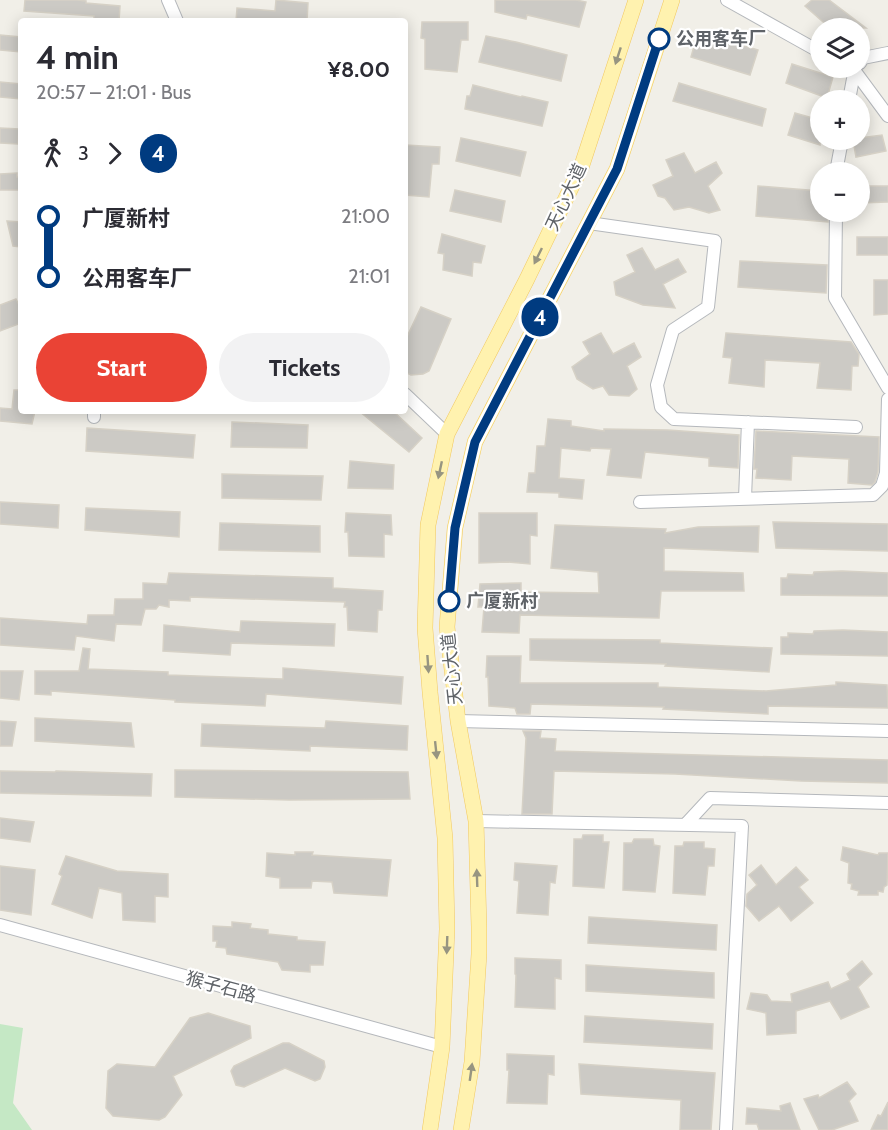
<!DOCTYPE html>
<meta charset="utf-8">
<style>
body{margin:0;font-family:Cabin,"Noto Sans SC",sans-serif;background:#f2f2f3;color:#2b2b33;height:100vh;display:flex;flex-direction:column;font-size:22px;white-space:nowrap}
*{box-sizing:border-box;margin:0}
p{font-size:20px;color:#7c7c81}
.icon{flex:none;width:33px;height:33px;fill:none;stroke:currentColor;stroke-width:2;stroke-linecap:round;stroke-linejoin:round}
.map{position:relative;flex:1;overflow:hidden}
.sheet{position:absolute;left:18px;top:18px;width:390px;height:396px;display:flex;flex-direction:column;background:#fff;border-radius:6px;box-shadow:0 3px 15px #0003}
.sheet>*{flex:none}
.badge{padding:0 12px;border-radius:20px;font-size:21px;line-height:39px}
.buttons{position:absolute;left:810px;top:18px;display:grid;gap:12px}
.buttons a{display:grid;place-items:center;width:60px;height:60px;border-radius:50%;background:#fff;box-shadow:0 3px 15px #0003;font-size:30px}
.map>.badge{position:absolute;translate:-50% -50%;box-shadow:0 0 0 3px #fff}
.legs{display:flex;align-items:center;gap:9px;height:66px;padding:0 18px;font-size:20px}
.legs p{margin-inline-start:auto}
.headline{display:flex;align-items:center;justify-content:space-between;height:102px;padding:0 18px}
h1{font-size:33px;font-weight:700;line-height:45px}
.primary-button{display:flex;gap:12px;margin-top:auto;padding:12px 18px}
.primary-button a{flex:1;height:69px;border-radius:36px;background:#ea4335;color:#fff;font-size:24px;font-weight:700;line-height:69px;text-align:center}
.primary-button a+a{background:#f2f2f3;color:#2b2b33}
ul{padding:0 18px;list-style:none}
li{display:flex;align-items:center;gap:21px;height:60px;font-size:22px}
li i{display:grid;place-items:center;width:9px;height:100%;margin:0 8px;background:currentColor}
li i::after{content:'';width:15px;height:15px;margin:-8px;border:4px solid;border-radius:50%;background:#fff}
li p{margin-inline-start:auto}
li:first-child i{background:linear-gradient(#0000 50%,currentColor 0)}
li:last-child i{background:linear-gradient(currentColor 50%,#0000 0)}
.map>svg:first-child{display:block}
</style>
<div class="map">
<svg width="888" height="1130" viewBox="0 0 888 1130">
<rect width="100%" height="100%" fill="#f1efe8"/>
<path fill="#c5e8c5" d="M0,1024L23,1028L13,1103L32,1130H0Z"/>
<path fill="#cccac5" stroke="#d6d1c6" stroke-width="1.5" d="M25,0H77L86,1V3L120,6L119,21H94V16L24,11Z
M276,0L308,3L307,21H236L237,8L275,11Z
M495,0H576L586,2L579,27L527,15L526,19L495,12Z
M812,0H829L866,28H830L805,6Z
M422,22H468V40H461L457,72L425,69V39L421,38Z
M698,32L758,50L750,75L691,57Z
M0,35L21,37V52L0,50Z
M486,36L516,42L567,55L561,81L479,62Z
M792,64L833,77L827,98L786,83Z
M0,82L21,84V99L0,97Z
M679,83L766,109L762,126L673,101Z
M473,85L521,97L522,96L548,102L542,126L465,109L467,96H470Z
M795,113L820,120V145L788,135Z
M0,128L19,129L18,144L0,143Z
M882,135L886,151L856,157L853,140H860V138Z
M461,138L526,152L520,176L456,161Z
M405,145L440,147L439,164H432L429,197L405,195Z
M684,153L695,173L716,162L722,173L708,186L720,210L709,213L689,207L674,210L665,198L658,196L653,185L673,176L666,160Z
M17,173V177H21V190H0V174Z
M758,186L820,191V212H828V222L756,216Z
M860,186H888V202L860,203Z
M455,190L505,201L501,222L450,211Z
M7,221L21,222V247L13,246Z
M442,234L485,246L481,263L473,262L472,276L443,270L444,254L438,253Z
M857,237H888V255H857Z
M642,248L655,270L678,259L686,272L663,284L675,308L643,305L616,295L614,282L635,272L627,255Z
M740,261L827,265L826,293L738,287Z
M874,280H888V314L874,315Z
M16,299L21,309V323L0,331V305Z
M421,307L451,319L429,371L423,374L411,375L405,372V341Z
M601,333L613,354L634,343L641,357L627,366L637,389L629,396L609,395L603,386L593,389L577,379L572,367L590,354L583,342Z
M726,333L851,342L859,354L858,366H852L851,390L817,388L820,363L765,360L764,387L729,383L732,358L723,357Z
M14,390H21V411H35L32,424L0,421V408L12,409Z
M359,411H393L422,438L409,452Z
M548,419L571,421V426L604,431V429L668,430L739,435L738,468L709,466V458L645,452L641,478L607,475L611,449L591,448L590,451L561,448L559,478L584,480L582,499L559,497V493L527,492L529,473H535L537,446H545Z
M232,422L308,425L307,448L231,447Z
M87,428L195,435L193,458L86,451Z
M756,431L879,437L878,472L875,482L872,485L848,483L849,459L792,456L791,480L756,478L757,469H754Z
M350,461L394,465L393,489L348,488Z
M222,474L323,476L321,500L222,498Z
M0,502L59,505L58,528L0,524Z
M86,508L180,512L179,537L85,530Z
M346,513L391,515L392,535L384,534V557L349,556L348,532H345Z
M479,513H537V536L530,535V564L507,562L479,563Z
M773,522L888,524V551L776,548Z
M220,523L320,526V552L219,550Z
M555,525L666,529L665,533L698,527L759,526L758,552L664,548V571L743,573L744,591H661L659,618L520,615L519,633L482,632L484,607H478L480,584L521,583V592L599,593L598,572L551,568Z
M842,571L888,573V596L781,595V578H787L788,574L813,575L814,572Z
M169,573L333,578V588L383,591L382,610H378L377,632L348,630L347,607H344L345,602L190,597V601L169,600V607L159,605L156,609H145L141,625L116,624L114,641L76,636L74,650L0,645V618L87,624L88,615H114L115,599H143V583L167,584Z
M241,621L335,624L334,646L231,643L230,655L163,651L164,625L240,632Z
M843,630L888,632V656L781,654V637H788V633L813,634L814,631Z
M530,639L660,640V643L772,648L769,672L665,666L666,664L530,660Z
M83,648L90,649L88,669L168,672V675L283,679V668L403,677L401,704L266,694L265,706L175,702V700L51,691V695L35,694V671H79Z
M487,656H521L520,683H658V687L766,691L836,685V682L887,685L888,708L768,706V714L663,709L664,707L531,704L530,714H517L515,708L489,706L488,677H486Z
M0,671H23L19,700L0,698Z
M35,718L131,723L134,747L35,741Z
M0,721L16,722L12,746H0Z
M326,721L408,726L407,750L310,746V751L201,746L202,724L325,728Z
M523,731H541L540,738L556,739L555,751L888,760V783L801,781L675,774L554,771L552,814H522L526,738Z
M175,770L408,772L410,799L289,800L175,797Z
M0,771L55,772L56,771L152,774L151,796L0,793Z
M0,818L34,822L30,842L0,838Z
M583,835H603V842H609L604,888L573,886L574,839H582Z
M634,839H653L654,845L660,846L655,892L623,890L624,843H632Z
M684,842H704V848L715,849L714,866H708L705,895L673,893L675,846H683Z
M843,847L878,855L879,853H888L887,885L884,887L883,892L878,891V895H858L859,891L851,889L852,884L848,883L849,863L841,860Z
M295,852H313L312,855L391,860L387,896L334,893L332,882L312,881L311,888H280V878L266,876L267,853L295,855Z
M66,856L117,871L168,874V897L155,896V922L123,920L122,893L99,888L92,918L52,904L62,876L59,874Z
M515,863L557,866L555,883L550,882L548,915L517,913L519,881L514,880Z
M761,865L776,885L796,867L808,880L799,887L813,903L791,921L779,906L759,921L746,906L747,894L757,885L749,875Z
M0,866L35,870L31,915L0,910Z
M589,917L717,925L716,950L588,943Z
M232,922L251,924L250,928L268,930V934L297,937V940L325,942L323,965H310V972L282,970L278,962L227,954L226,948L216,947L217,941H213V926L232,927Z
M515,958L561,960V979L555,978V1009L515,1007L516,975L515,974Z
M862,961L872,974L858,987L869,1007L841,1019L830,1001L796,1011V1033L767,1035L766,1013L747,1009L751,993L767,995L771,1001L792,1002L791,994L828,982L831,989L850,980L847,974Z
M586,965L714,973V998L586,991Z
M208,1013L250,1026L251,1038L173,1076L182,1095L165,1117L159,1120L113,1116L106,1108L108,1071L117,1064L155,1067L190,1018Z
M585,1016L713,1024L712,1049L584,1042Z
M283,1043H289L324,1061L325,1067L320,1079L315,1081L285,1068L244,1087L236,1085L231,1071L234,1066Z
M507,1054L554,1056V1075L548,1074L547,1104L507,1103L509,1070H507Z
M579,1064L715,1073L711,1130H680L681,1100L581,1094Z
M847,1082L856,1094L849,1101L858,1121L832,1130H819L804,1099L818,1095L819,1098Z
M888,1102V1130H871L878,1115L881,1116Z
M790,1103L800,1130H759L757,1124H746L747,1108L781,1111L780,1106Z"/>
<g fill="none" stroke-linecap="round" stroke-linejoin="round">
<g stroke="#b5b8bc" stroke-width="14">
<path id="minor" d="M168,0L177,21
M727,0L820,52
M860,63L863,58L888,53
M849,68L854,70L888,116
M849,100L855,68
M836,172L842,140
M836,212L835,298L888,388
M589,223L715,241L708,307L673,330L657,385L661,407L674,419L856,427
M405,394L447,434
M94,417V411
M745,498L748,422
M640,502L873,495L882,486L886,473L888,399
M458,721L888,731
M476,821L742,826L726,1130
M685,825L710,798L888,803
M0,925L442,1047"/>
</g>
<g stroke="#f2c960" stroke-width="16">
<path id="major" d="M430,1130L442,1047L447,929L445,838L430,692L425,628L428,525L447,434L527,279L582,165L636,0
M461,1130L472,1062L479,954V927L476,821L458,721L447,627L455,528L475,442L617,169L672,0"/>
</g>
<use href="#minor" stroke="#fff" stroke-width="12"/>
<use href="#major" stroke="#fff2af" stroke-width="15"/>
</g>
<defs><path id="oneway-solid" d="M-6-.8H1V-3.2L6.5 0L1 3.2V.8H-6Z" transform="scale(1.5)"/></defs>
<g fill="#979581">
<use href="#oneway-solid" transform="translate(618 56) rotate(108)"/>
<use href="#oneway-solid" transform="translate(538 256) rotate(116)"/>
<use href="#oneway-solid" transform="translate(440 470) rotate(102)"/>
<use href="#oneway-solid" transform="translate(428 664) rotate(86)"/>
<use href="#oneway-solid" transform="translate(436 750) rotate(84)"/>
<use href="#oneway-solid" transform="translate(477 878) rotate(-92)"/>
<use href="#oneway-solid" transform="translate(447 945) rotate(92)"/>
<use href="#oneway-solid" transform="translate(471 1072) rotate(-82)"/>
</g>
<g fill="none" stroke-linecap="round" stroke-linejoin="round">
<g stroke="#fff" stroke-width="14">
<path id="line-1" d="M449,601L455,528L475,442L617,169L659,39"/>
</g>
<use href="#line-1" stroke="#003b80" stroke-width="9"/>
</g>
<g fill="#fff" stroke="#003b80" stroke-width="3">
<circle cx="659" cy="39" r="10"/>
<circle cx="449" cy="601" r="10"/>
</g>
<g text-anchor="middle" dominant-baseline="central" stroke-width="4.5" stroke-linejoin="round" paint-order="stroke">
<g font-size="18" font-weight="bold" fill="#5f6368" stroke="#fff" text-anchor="start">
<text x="676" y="39">公用客车厂</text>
<text x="466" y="601">广厦新村</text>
</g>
<g font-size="18" fill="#5f6368" stroke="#fff">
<text transform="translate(566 197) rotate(-65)">天心大道</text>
<text transform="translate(452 669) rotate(-96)">天心大道</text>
<text transform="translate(221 987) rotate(15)">猴子石路</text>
</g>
</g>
</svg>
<div class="buttons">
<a><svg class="icon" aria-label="layers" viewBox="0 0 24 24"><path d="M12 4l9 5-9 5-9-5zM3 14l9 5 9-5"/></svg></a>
<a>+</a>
<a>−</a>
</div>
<b class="badge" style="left:540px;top:317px;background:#003b80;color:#fff">4</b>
<section class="sheet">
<div class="headline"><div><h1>4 min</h1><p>20:57 – 21:01 · Bus</p></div><b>¥8.00</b></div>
<div class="legs"><svg class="icon" aria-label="walk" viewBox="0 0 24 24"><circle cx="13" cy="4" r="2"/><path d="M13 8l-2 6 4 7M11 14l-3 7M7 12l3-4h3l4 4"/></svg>3<svg class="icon" aria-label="forward" viewBox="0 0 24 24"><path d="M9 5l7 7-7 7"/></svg><b class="badge" style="background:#003b80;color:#fff">4</b></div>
<ul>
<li><i style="color:#003b80"></i><b>广厦新村</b><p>21:00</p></li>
<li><i style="color:#003b80"></i><b>公用客车厂</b><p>21:01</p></li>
</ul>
<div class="primary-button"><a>Start</a><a>Tickets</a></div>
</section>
</div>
